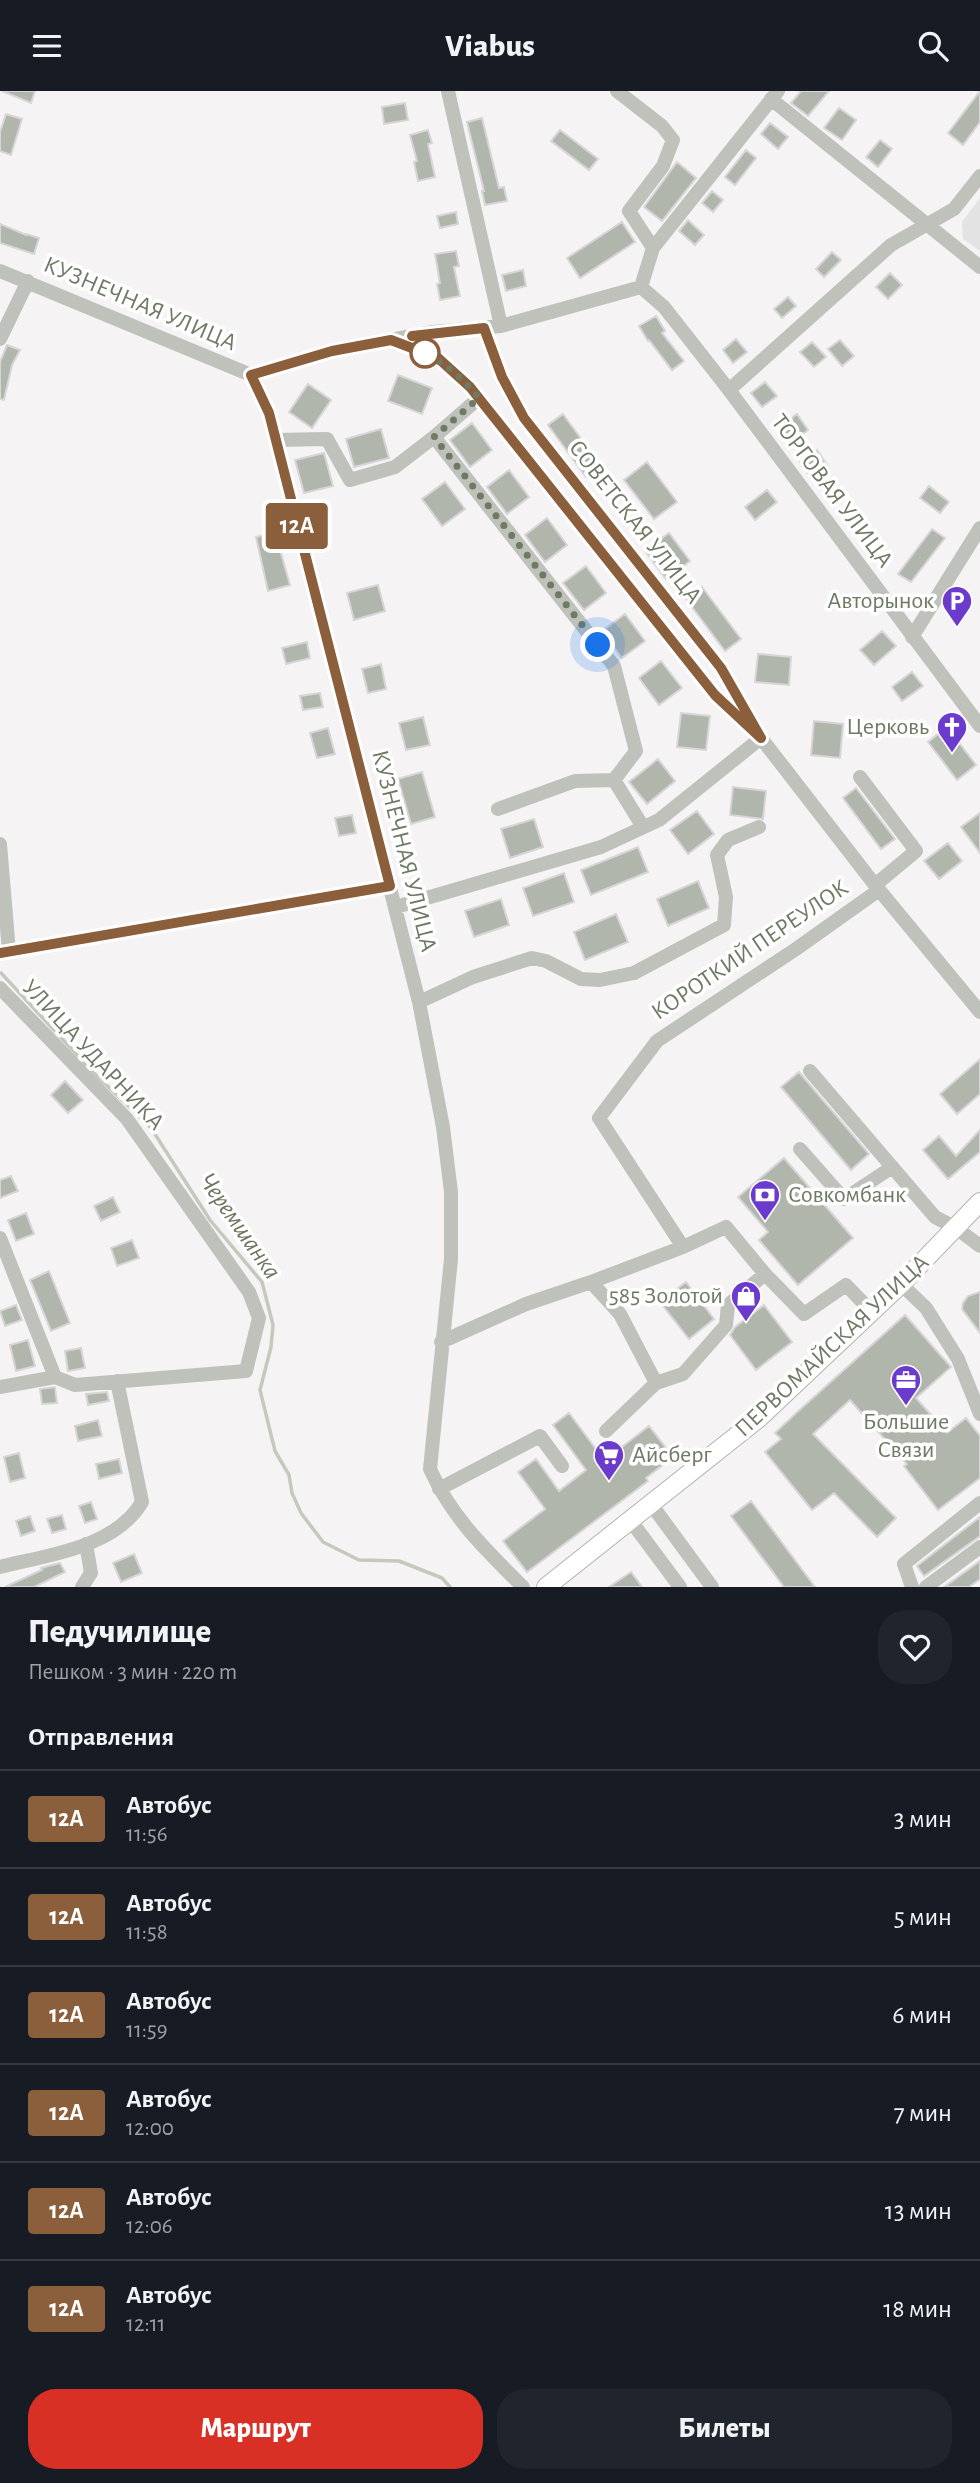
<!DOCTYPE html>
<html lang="ru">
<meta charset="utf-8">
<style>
body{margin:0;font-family:"Alegreya Sans",sans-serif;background:#20242c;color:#f1f3f6;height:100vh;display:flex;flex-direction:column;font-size:26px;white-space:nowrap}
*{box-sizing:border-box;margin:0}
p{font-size:23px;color:#9ea1a6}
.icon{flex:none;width:38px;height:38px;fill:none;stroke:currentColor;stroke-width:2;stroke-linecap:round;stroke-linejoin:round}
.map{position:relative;height:1496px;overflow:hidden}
.sheet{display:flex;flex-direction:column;background:#171b24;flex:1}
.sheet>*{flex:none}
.badge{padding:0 14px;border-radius:5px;font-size:24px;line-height:46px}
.you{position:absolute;width:35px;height:35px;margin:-18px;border:5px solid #fff;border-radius:50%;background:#1a73e8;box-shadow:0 0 0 10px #1a73e833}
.map>.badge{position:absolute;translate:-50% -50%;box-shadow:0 0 0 4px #fff}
h2{padding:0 28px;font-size:26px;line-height:63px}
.round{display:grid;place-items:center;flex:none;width:74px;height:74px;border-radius:28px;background:#20242c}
.headline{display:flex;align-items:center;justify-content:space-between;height:119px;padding:0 28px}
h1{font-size:33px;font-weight:800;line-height:52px}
.primary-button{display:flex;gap:14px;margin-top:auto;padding:14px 28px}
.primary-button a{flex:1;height:80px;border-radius:28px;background:#d93025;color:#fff;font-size:28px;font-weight:800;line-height:80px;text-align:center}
.primary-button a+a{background:#20242c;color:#f1f3f6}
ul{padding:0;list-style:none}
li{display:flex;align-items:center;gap:21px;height:98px;padding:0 28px;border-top:2px solid #363941}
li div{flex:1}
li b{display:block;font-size:26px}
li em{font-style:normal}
li .badge{min-width:77px;font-weight:700;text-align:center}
header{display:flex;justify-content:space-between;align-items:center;height:91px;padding:0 28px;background:#171b24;font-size:32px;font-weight:800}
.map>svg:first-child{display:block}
</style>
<header><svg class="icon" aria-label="menu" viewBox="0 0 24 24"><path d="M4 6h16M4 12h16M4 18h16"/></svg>Viabus<svg class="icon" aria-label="search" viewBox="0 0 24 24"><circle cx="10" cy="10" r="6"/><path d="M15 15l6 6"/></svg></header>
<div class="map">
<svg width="980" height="1496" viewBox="0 0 980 1496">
<rect width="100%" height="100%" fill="#f6f3f5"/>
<path fill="#e4e3e3" d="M980,107V160L963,148L962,131Z"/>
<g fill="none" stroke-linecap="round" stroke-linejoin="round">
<path stroke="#c4c9bc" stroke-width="3.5" d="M1,882L92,980L151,1037L210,1129L262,1191L273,1234L271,1256L260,1299L275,1360L289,1384L292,1402L301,1422L323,1451L359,1469L399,1470L442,1487L450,1496"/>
</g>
<path fill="#b1b6ac" stroke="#d7d5d7" stroke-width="2" d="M2,0H35L31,12Z
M801,0H829L808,25L791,12Z
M980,0V31L963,54L948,42Z
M405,12L408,29L384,33L382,16Z
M839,17L856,29L842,49L824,37Z
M6,23L22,28L11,64L0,60V41Z
M482,27L499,97L504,96L507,110L485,114L482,100H484L467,31Z
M770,32L788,46L778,58L761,43Z
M428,39L432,52L428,53L435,86L418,90L414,71L417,70L410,44Z
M560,39L598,68L589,79L551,50Z
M880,49L892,58L878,76L866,66Z
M746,59L756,67L735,94L725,86Z
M677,71L696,87L662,130L644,116Z
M712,100L723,109L713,121L702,112Z
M456,121L458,133L440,137L437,125Z
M688,129L704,144L695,154L679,140Z
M622,131L635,151L580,187L567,167Z
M0,133L26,144V143L39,147L34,163L0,152Z
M456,160L459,175L454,176L460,205L440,209L437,193L440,192L435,163Z
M832,161L841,169L824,186L816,178Z
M523,179L526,195L506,200L502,184Z
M890,182L902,194L888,208L876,196Z
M788,206L796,215L782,227L774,218Z
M656,225L665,240L662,242L684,270L672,279L649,249L648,250L639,235Z
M736,248L747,261L733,272L723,259Z
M840,249L854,265L842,275L828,258Z
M812,251L826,266L814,276L800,261Z
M7,254L20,259L12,274L4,309L0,308V271Z
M398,284L432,297L422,323L388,310Z
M765,291L777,305L762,316L751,302Z
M308,293L331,309L312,337L289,321Z
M563,323L601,375L586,386L548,334Z
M797,323L808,339L789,353L778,337Z
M472,332L492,359L470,376L450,349Z
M381,338L389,367L354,376L346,348Z
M817,359L829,377L812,388L800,371Z
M324,362L333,395L304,402L295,369Z
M647,371L677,411L654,428L624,389Z
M509,379L529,406L507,423L487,396Z
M445,391L465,418L442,435L422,408Z
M929,395L949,411L940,422L920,407Z
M767,399L777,411L755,429L745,416Z
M547,427L567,454L545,471L525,444Z
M932,438L945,447L911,491L898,483Z
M275,441L290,494L268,500L256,446Z
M669,442L690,470L666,488L645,460Z
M586,475L606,502L584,519L563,492Z
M378,494L385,520L354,529L347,502Z
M702,496L741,548L725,560L686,508Z
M625,523L645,550L622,567L602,540Z
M882,540L896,555L874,574L860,559Z
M307,551L310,567L286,573L282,557Z
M758,563L791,566L789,594L755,591Z
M661,570L682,597L659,614L639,587Z
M381,573L386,598L368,602L362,578Z
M912,581L923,595L902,610L892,596Z
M320,602L323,616L303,619L300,605Z
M681,622L710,625L706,659L677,656Z
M423,626L430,654L406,659L399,632Z
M814,630L843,633L840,667L811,664Z
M947,636L976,674L957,689L928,651Z
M328,637L335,663L317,667L310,642Z
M658,668L675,690L647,713L629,691Z
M422,681L435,726L411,733L398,688Z
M733,696L766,700L763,728L730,724Z
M856,697L895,748L881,758L843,707Z
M697,720L714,743L688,763L670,739Z
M980,722V762L961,736Z
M352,724L356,742L339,745L335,727Z
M534,728L543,756L510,767L501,738Z
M948,752L962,770L939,788L924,770Z
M638,756L648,781L591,804L581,779Z
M564,782L574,811L533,825L523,797Z
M698,790L709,817L668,835L657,808Z
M501,808L509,834L474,846L465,820Z
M616,823L628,851L585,869L574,841Z
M980,968V1003L957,1023L940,1003Z
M799,981L869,1063L851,1079L781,996Z
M65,990L83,1009L68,1022L51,1004Z
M980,1039V1061L948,1088L923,1059L939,1045L956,1065Z
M784,1067L853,1147L798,1194L759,1149L768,1141L738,1106Z
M11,1085L18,1100L0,1107V1089Z
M113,1106L120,1121L101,1130L94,1115Z
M26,1122L34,1143L16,1150L8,1129Z
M132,1149L139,1167L117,1175L111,1157Z
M49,1180L70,1232L51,1240L30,1189Z
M686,1191L714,1228L689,1248L660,1211Z
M980,1201V1242L962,1218L963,1212L968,1205Z
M16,1214L22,1229L5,1235L0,1220Z
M764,1214L792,1251L756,1279L730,1244L735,1236Z
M905,1224L951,1276L916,1307L947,1342L966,1327L980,1345V1387L938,1419L904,1375L907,1373L850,1309L813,1343L896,1427L877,1446L834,1402L812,1419L765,1361L781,1348L775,1342L794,1324Z
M28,1249L35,1275L16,1280L10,1254Z
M81,1257L85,1277L68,1280L65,1260Z
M55,1296L57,1312L42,1313L40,1298Z
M107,1301L109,1310L88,1314L86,1303Z
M569,1322L602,1366L619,1353L622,1356L649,1335L673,1366L646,1387L648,1390L527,1481L503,1450L545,1418L518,1381L536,1368L559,1400L586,1379L553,1334Z
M98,1329L102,1345L78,1350L75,1335Z
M19,1362L25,1387L10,1391L4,1366Z
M119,1368L122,1382L99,1388L96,1373Z
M751,1410L815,1496H784L731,1425Z
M91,1411L97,1428L85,1432L79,1415Z
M62,1424L66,1438L52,1442L47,1428Z
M30,1425L35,1440L21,1445L16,1430Z
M980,1426V1445L924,1485L917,1475Z
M134,1463L142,1482L121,1491L113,1472Z
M980,1470V1488L969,1496H944Z
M60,1472L65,1481L34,1496H5L42,1479L41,1477Z
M631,1481L642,1496H609Z"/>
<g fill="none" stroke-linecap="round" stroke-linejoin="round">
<g stroke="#b0b5ad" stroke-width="20">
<path id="major" d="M546,1496L759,1327L901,1193L980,1111"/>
</g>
<path stroke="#bec2bb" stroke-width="14" d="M448,0L501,235
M617,0L662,35L673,49L663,75L629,120L653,157
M771,8L980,176
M0,180L251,284L269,322L419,911L443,1036L451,1101V1168L430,1378C452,1427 485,1458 523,1496
M641,196L664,216L729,299L980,635
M484,237L502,286L524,326L721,577L756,637
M0,248L28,190
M391,249L438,267L470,296L715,604L761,647L875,794L980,921
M251,284L332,260L433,241L501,235L641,196L653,157L778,0
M729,299L891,154L954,118L980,85
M434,346L614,575L636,660L614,689L643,736
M275,349L327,348L350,389L395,376L434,346L479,307
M912,546L980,437
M860,686L916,760L875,794
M498,718L575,690L614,689
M0,753L9,861
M396,816L601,756L659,729L761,647
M0,862L390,795
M0,897L127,1028L249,1201L259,1227L246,1280L75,1294L55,1286L0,1296
M419,911L473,886L532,867L546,870L581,888L600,889L634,882L724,834L726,806L717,764L728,749L759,736
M810,980L935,1126L956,1137L980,1155
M800,1058L844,1108L891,1077
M0,1147L55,1286
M683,1156L599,1027L657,950L796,858L879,799
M591,1191L620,1223L656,1292
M901,1193L926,1217L958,1268L980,1323
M441,1251L526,1213L591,1191L683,1156L726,1136L765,1183L804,1223L846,1194L872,1221
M606,1340L656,1292L683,1283L726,1234L728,1214L765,1183
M439,1398L540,1345L562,1375
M651,1413L712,1496
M631,1430L680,1496
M0,1476C47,1464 115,1457 142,1411L117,1290
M82,1496L91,1482L86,1453
M912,1496L904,1473L980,1412
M926,1496L980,1456"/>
<use href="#major" stroke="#fff" stroke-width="18"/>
</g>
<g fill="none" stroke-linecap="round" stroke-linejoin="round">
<g stroke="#fff" stroke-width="16">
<path id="line" d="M0,862L390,795L269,322L251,284L332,260L391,249L438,267L470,296L715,604L761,647L721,577L524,327L502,286L484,237L412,245"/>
</g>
<use href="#line" stroke="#8b5e3c" stroke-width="10"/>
<path stroke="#6e7a64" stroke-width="7" stroke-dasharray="0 12.6" d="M425,262L415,258C442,269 461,285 479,307L434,346L598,554"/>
</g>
<defs>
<g id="parking-pin" transform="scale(1.575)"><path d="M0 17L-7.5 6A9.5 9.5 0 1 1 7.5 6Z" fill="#6b3bce" stroke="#fff"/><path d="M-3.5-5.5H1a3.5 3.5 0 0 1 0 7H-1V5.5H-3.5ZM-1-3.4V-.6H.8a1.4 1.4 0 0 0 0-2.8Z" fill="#fff"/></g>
<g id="church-pin" transform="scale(1.575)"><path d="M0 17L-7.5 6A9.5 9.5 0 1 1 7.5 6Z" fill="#6b3bce" stroke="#fff"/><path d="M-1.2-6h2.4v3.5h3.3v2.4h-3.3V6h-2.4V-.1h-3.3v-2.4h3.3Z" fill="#fff"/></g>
<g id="bank-pin" transform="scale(1.575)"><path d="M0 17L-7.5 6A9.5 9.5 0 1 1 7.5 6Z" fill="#6b3bce" stroke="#fff"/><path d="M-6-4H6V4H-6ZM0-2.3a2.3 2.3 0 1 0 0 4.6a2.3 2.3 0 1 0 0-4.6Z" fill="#fff"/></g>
<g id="shop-pin" transform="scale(1.575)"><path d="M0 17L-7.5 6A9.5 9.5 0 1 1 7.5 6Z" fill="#6b3bce" stroke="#fff"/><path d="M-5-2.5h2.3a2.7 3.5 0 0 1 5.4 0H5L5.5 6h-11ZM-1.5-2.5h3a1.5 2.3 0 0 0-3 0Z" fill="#fff"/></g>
<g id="office-pin" transform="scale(1.575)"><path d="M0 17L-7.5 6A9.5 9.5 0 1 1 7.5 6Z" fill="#6b3bce" stroke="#fff"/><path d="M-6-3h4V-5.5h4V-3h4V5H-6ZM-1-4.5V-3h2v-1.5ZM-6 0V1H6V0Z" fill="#fff"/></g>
<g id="supermarket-pin" transform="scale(1.575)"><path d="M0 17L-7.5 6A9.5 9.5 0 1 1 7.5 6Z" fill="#6b3bce" stroke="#fff"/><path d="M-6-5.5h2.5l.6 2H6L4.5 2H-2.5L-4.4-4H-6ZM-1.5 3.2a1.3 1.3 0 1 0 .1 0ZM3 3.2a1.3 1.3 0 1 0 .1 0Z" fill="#fff"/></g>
</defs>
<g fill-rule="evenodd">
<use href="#parking-pin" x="957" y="510"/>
<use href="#church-pin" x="952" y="636"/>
<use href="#bank-pin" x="765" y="1104"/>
<use href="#shop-pin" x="746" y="1205"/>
<use href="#office-pin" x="906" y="1289"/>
<use href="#supermarket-pin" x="609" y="1364"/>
</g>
<circle fill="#fff" stroke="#8b5e3c" stroke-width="3.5" cx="425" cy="262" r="14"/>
<g text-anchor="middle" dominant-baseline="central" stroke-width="7" stroke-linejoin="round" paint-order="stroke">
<g font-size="24" fill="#6e7a64" stroke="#fff">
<text transform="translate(140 213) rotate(23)">КУЗНЕЧНАЯ УЛИЦА</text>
<text transform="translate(832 400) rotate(53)">ТОРГОВАЯ УЛИЦА</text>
<text transform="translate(635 431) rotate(52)">СОВЕТСКАЯ УЛИЦА</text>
<text transform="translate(404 760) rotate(76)">КУЗНЕЧНАЯ УЛИЦА</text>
<text transform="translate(750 859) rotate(-34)">КОРОТКИЙ ПЕРЕУЛОК</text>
<text transform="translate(93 964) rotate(47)">УЛИЦА УДАРНИКА</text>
<text transform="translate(832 1255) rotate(-43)">ПЕРВОМАЙСКАЯ УЛИЦА</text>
</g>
<g font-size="24" fill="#6e7a64" stroke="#fff" text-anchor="end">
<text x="934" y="510">Авторынок</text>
<text x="929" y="636">Церковь</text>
<text x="788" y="1104" text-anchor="start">Совкомбанк</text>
<text x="723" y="1205">585 Золотой</text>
<text x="906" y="1331" text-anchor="middle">Большие<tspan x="906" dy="28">Связи</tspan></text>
<text x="632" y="1364" text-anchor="start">Айсберг</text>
</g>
<g font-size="26" font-style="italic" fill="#6d765f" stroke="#fff">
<text transform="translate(240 1135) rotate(55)">Черемшанка</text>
</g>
</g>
</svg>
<div class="you" style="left:598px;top:554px"></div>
<b class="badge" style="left:297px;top:435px;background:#8b5e3c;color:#fff">12А</b>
</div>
<section class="sheet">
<div class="headline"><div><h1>Педучилище</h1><p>Пешком · 3 мин · 220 m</p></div><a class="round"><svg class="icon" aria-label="heart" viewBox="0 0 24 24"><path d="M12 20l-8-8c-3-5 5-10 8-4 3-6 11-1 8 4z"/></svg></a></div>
<h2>Отправления</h2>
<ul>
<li><span class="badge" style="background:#8b5e3c;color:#fff">12А</span><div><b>Автобус</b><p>11:56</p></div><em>3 мин</em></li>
<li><span class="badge" style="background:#8b5e3c;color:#fff">12А</span><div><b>Автобус</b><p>11:58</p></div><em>5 мин</em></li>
<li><span class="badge" style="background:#8b5e3c;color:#fff">12А</span><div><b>Автобус</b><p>11:59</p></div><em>6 мин</em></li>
<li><span class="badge" style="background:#8b5e3c;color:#fff">12А</span><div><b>Автобус</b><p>12:00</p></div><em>7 мин</em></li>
<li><span class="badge" style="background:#8b5e3c;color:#fff">12А</span><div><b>Автобус</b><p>12:06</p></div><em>13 мин</em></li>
<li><span class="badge" style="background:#8b5e3c;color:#fff">12А</span><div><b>Автобус</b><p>12:11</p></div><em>18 мин</em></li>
</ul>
<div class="primary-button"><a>Маршрут</a><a>Билеты</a></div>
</section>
